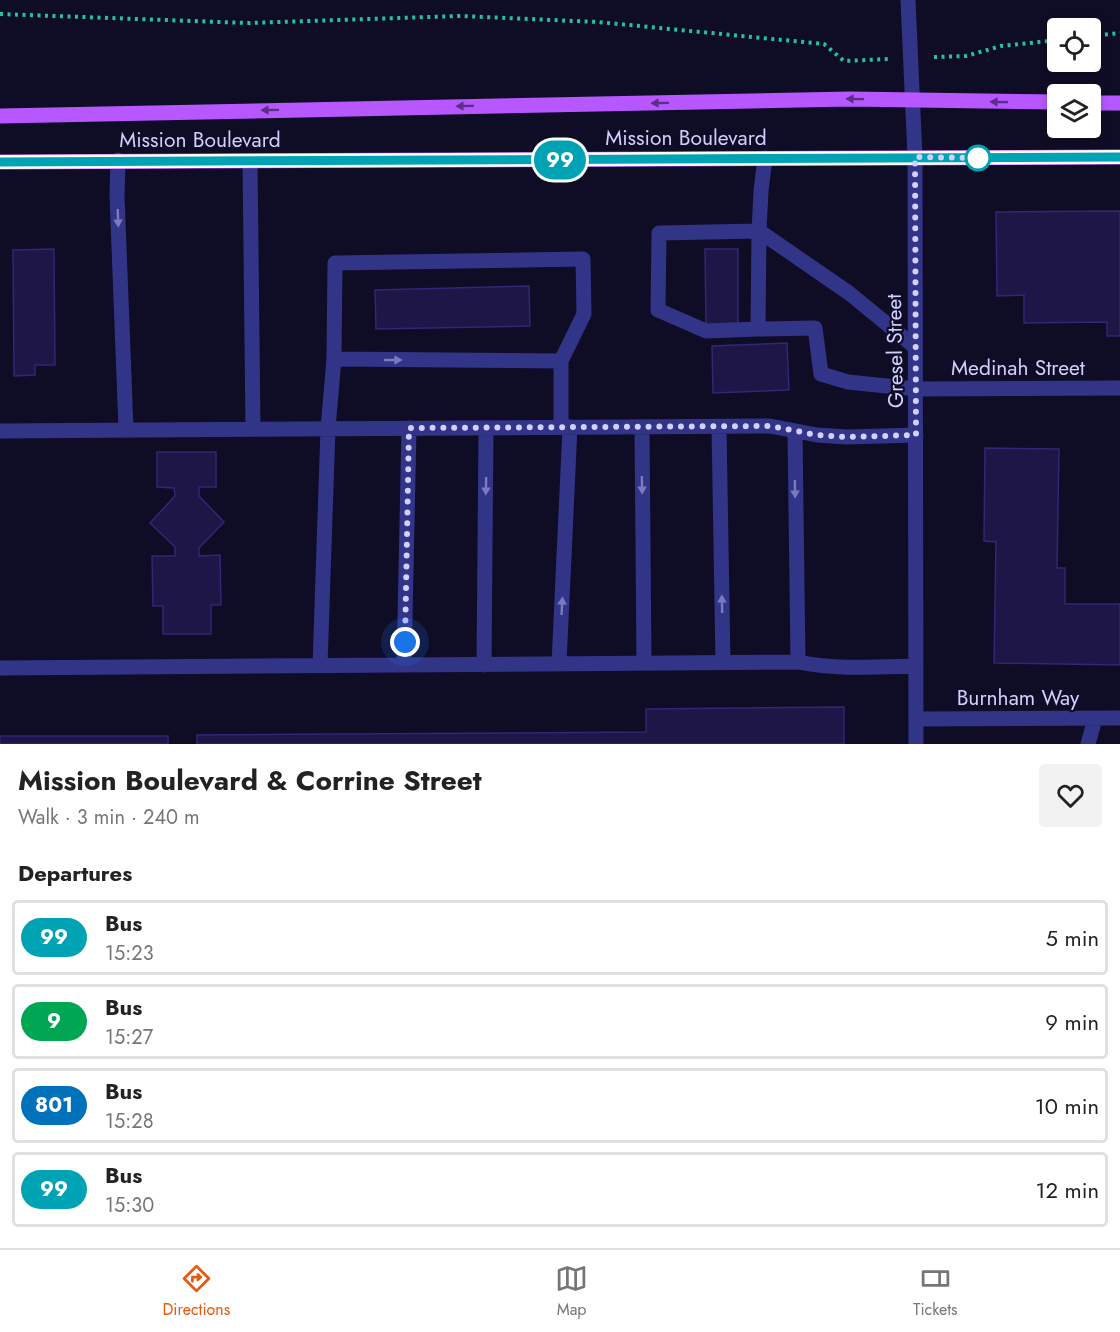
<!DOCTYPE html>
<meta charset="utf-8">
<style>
body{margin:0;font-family:Jost,sans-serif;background:#f2f2f2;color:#222;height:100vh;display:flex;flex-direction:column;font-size:22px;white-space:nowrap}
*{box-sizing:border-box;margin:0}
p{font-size:20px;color:#767676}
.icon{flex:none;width:33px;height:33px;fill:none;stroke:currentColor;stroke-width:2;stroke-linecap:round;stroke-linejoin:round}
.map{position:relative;height:744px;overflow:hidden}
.drawer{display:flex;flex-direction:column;background:#fff;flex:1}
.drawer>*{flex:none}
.badge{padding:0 12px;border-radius:20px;font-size:21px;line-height:39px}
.tools{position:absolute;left:1047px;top:18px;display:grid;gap:12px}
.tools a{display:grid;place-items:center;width:54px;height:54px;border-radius:6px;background:#fff;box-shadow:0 3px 9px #0003;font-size:30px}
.you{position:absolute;width:30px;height:30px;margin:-15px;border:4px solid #fff;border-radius:50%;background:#1a73e8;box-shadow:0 0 0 9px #1a73e833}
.map>.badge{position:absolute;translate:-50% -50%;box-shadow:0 0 0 3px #fff}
h2{padding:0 18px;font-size:22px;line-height:54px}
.round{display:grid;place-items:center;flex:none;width:63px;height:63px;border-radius:6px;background:#f2f2f2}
.summary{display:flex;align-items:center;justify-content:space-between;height:102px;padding:0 18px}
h1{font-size:28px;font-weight:700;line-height:45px}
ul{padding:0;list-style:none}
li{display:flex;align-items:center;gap:18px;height:75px;margin:0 12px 9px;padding:0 6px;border:3px solid #e0e0e0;border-radius:6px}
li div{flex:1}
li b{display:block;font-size:22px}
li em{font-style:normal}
li .badge{min-width:66px;font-weight:700;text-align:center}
.dock{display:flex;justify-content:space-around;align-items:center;height:84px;border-top:2px solid #e0e0e0;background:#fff;font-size:16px;color:#767676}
.dock a{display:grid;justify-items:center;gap:3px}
.dock .selected{color:#ea580c}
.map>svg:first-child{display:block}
</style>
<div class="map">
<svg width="1120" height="744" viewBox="0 0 1120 744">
<rect width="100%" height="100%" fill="#0f0c25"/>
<path fill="#1e1647" stroke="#322676" stroke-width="1.5" d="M1120,211V336H1107V322L1024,323V295L997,296L996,212Z
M54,249L55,365H35V375L14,376L13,250Z
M705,249H738V326L706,327Z
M529,286L530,326L376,329L375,290Z
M787,343L789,390L713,393L712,346Z
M985,448L1059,449L1057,568H1065V604H1120V665L994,663L996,542L984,541Z
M157,452H216V487H199V496L224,522L199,548V556L220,555L221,605H211V634H163V606H153L152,556H175V547L150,523L175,496L174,488L157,487Z
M844,707V744H197V735L646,732V709Z
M0,736H168V744H0Z"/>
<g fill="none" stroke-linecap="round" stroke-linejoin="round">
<path stroke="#23c0ae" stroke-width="4" stroke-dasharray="3 4.5" stroke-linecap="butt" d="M0,14L247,23L461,16L598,22L824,44L844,61L888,59
M1090,36L1120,33
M934,57L966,56L1001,46L1058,40"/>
<path stroke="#323488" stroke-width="15" d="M908,0L915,157L916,744
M118,160L117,195L126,429
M250,161L253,429
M759,231L758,329L706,331L658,310L659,233L759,231L761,191L765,158
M759,231L849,293L915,347
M758,329L815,328L821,374L848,382L916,389L1120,388
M334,359L561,361
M642,427L644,663
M719,427L723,663
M0,431L770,426L817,435L847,437L916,435
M795,431L798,662
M559,664L570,427
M404,665L409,428
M484,665L486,428
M320,666L328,428L334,359L335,263L583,259L584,314L561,361V427
M0,668L798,662C837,670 877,667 916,666
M916,719L1120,718
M1088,744L1095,719"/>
<path stroke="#b757ff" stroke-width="15" d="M1090,103H1120
M0,116L850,99L1058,102
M0,162L1120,157"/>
</g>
<defs><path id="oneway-solid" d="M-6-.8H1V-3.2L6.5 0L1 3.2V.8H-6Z" transform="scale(1.5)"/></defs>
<g fill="#5b2e87">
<use href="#oneway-solid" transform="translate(855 99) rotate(-179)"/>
<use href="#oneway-solid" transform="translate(999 102) rotate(-179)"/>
<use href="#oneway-solid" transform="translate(660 103) rotate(179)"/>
<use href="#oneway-solid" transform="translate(465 106) rotate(179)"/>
<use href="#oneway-solid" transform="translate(270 110) rotate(179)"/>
</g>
<g fill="#7a7abe">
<use href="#oneway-solid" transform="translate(118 218) rotate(88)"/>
<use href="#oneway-solid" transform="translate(393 360)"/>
<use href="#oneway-solid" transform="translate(642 485) rotate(89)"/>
<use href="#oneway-solid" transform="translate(486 486) rotate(91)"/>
<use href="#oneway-solid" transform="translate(795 489) rotate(89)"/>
<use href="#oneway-solid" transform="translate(722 604) rotate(-91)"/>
<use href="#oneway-solid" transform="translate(562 606) rotate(-87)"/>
</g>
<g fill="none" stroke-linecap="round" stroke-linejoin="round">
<g stroke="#fff" stroke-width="14">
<path id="line" d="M0,162L1120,157"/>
</g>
<use href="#line" stroke="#00a3b4" stroke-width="9"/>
<path stroke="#d2d0ff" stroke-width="6" stroke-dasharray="0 10.8" d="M405,642L409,428L770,426L817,435L847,437L916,435L915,157L984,158H978"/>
</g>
<circle fill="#fff" stroke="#00a3b4" stroke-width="3" cx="978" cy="158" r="12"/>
<g text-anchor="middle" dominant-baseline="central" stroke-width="4.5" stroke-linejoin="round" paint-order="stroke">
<g font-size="21" fill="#d2d0ff" stroke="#0f0c25">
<text x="686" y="138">Mission Boulevard</text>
<text x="200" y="140">Mission Boulevard</text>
<text transform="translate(895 351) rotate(-91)">Gresel Street</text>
<text x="1018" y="368">Medinah Street</text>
<text x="1018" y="698">Burnham Way</text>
</g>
</g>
</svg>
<div class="tools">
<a><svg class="icon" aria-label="locate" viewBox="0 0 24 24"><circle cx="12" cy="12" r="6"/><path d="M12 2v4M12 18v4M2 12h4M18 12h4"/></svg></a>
<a><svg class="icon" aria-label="layers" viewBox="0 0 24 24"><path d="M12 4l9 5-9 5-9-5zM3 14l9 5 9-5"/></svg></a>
</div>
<div class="you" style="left:405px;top:642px"></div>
<b class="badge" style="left:560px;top:160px;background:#00a3b4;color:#fff">99</b>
</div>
<section class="drawer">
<div class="summary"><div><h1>Mission Boulevard &amp; Corrine Street</h1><p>Walk · 3 min · 240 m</p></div><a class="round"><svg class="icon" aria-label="heart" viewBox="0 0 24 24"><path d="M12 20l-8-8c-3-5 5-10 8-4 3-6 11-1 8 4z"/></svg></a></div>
<h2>Departures</h2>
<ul>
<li><span class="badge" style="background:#00a3b4;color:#fff">99</span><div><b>Bus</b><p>15:23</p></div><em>5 min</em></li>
<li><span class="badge" style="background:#00a651;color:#fff">9</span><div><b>Bus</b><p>15:27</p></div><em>9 min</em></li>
<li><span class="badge" style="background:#0072bc;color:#fff">801</span><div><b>Bus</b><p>15:28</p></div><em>10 min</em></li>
<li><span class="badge" style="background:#00a3b4;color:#fff">99</span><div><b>Bus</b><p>15:30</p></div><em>12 min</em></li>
</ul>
</section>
<nav class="dock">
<a class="selected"><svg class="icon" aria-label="directions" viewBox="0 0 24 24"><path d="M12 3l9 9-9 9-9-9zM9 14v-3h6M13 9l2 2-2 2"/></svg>Directions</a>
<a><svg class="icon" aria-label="map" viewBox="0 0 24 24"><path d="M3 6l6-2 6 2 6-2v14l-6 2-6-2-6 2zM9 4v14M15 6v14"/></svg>Map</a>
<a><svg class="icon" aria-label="tickets" viewBox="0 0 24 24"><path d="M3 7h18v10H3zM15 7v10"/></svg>Tickets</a>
</nav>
